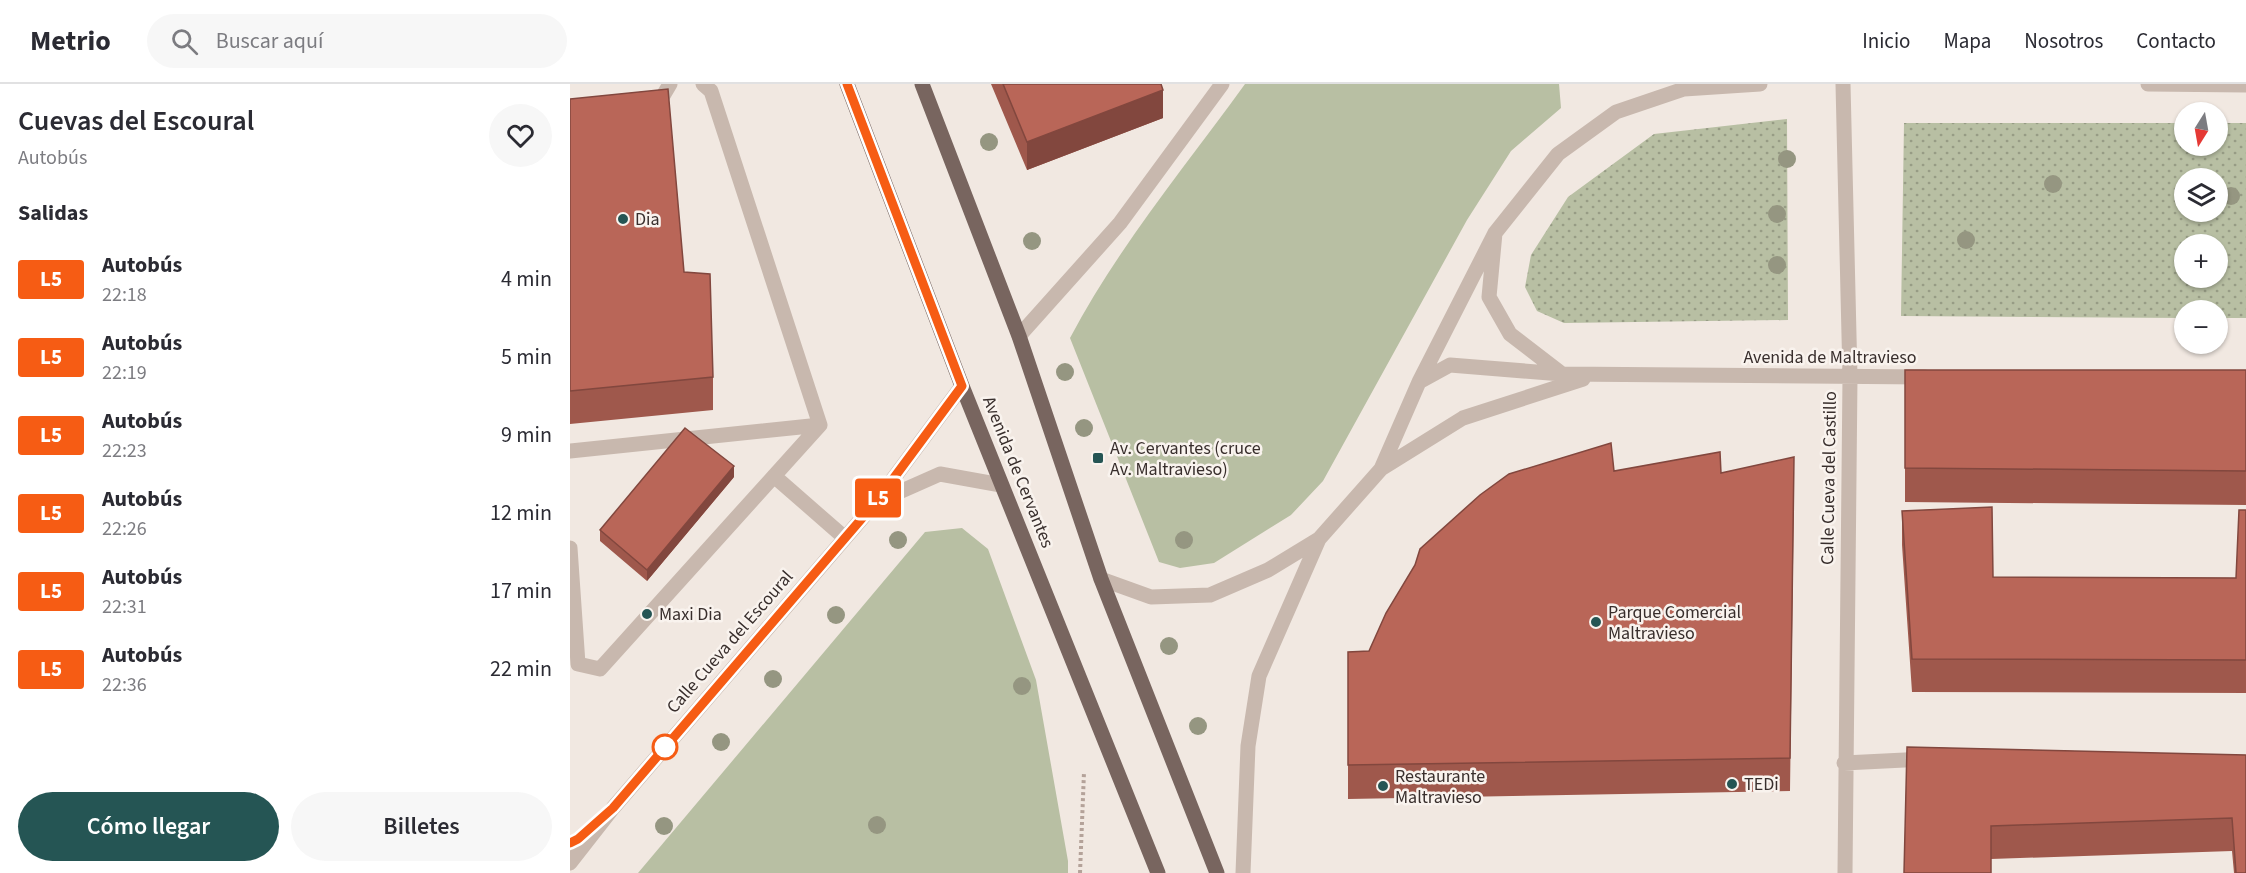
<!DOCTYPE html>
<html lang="es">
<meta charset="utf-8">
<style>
body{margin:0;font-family:"Source Sans 3",sans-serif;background:#f7f7f7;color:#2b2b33;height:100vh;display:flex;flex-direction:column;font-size:22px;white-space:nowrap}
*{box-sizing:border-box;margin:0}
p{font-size:20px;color:#7c7c81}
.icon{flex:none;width:33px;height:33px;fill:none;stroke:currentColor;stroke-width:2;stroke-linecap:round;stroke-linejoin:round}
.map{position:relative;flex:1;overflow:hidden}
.drawer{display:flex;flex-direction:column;background:#fff;width:570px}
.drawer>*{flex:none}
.badge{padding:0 12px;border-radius:4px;font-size:21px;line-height:39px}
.needle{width:39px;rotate:191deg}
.tools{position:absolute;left:1604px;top:18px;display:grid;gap:12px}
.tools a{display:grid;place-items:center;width:54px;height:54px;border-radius:50%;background:#fff;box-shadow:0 2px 4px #0004;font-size:30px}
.map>.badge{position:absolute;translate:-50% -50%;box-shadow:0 0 0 3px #fff}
h2{padding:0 18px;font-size:22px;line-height:54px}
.round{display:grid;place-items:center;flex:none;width:63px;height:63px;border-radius:32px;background:#f7f7f7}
.head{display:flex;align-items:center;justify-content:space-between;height:102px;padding:0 18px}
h1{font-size:28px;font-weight:600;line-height:45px}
.action{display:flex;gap:12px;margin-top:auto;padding:12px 18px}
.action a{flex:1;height:69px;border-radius:36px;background:#255554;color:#fff;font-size:24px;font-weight:600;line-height:69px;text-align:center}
.action a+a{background:#f7f7f7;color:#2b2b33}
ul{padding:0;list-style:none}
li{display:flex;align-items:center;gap:18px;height:78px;padding:0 18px}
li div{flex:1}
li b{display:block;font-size:22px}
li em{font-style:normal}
li .badge{min-width:66px;font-weight:700;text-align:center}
header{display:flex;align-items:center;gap:36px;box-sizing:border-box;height:84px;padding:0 30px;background:#fff;border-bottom:2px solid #e1e1e2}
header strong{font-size:28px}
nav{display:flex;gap:33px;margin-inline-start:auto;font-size:21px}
.search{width:420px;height:54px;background:#f7f7f7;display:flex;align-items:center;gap:15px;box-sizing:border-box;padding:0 21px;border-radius:33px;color:#7c7c81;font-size:22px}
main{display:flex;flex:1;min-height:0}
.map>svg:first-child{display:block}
</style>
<header>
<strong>Metrio</strong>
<div class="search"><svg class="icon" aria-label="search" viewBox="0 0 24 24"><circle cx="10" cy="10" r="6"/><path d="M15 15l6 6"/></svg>Buscar aquí</div>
<nav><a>Inicio</a><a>Mapa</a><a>Nosotros</a><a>Contacto</a></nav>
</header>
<main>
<section class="drawer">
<div class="head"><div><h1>Cuevas del Escoural</h1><p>Autobús</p></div><a class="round"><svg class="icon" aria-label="heart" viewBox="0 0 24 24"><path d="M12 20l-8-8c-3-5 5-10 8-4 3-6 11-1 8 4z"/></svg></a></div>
<h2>Salidas</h2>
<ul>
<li><span class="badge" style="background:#f65c14;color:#fff">L5</span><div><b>Autobús</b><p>22:18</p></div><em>4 min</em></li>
<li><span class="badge" style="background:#f65c14;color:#fff">L5</span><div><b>Autobús</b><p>22:19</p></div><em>5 min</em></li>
<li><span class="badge" style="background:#f65c14;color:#fff">L5</span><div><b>Autobús</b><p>22:23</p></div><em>9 min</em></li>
<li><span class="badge" style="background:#f65c14;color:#fff">L5</span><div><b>Autobús</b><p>22:26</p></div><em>12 min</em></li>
<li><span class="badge" style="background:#f65c14;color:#fff">L5</span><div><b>Autobús</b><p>22:31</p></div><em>17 min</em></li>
<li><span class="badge" style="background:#f65c14;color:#fff">L5</span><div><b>Autobús</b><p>22:36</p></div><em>22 min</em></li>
</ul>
<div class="action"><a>Cómo llegar</a><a>Billetes</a></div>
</section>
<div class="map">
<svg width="1676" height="789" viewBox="0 0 1676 789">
<defs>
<pattern id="park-dots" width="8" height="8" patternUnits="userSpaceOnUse" patternTransform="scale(1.5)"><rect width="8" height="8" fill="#b8bfa3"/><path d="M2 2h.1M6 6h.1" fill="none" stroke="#979c85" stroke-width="1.8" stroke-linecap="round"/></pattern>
</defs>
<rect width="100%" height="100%" fill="#f1e8e1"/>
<path fill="#b8bfa3" d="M675,0H989L991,24L941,67L897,136L753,397L721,431L644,479L610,484L589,478L500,254C548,163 615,83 675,0Z
M392,444L418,465L466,596L498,777V789H68L355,448Z"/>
<path fill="url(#park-dots)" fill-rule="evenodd" d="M1217,35L1218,236L994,239L967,227L955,203L961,171L998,113L1084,50Z
M1334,39H1614V62H1647V39H1676V234H1647V226H1614V234L1331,232ZM1614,94H1647V128H1614ZM1614,160H1647V194H1614Z"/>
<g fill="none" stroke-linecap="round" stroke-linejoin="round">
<path stroke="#b4a299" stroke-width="4" stroke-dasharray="3 3" stroke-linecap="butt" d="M510,789L514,688"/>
<path stroke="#c8b8ae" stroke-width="15" d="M1273,0L1280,293L1275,789
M1578,0L1676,1
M87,22L100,0
M925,149L919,213L940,250L992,290L1355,293
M449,252L550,139L652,0
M849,298L880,281L992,290
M0,367L250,341
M811,385L849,298L925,149L988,70L1046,28L1114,5L1190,0
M204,392L275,454
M309,417L370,390L431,401
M0,464L8,580L30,585L250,341L141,7L133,0
M531,495L581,513L640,511L698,486L749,455
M1274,679L1355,675
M0,779L43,724L306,418L392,302
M673,789L678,662L689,592L749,455L811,385L893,334L1013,295"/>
<path stroke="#78655f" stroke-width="15" d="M277,0L392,302L588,789
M352,0L449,252L531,495L647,789"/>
</g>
<g fill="#959681">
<circle cx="419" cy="58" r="9"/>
<circle cx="1217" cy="75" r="9"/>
<circle cx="1483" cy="100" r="9"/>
<circle cx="1661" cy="112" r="9"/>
<circle cx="1207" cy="130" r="9"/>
<circle cx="1396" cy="156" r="9"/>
<circle cx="462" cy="157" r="9"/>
<circle cx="1207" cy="181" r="9"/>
<circle cx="495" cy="288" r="9"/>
<circle cx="514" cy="344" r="9"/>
<circle cx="328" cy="456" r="9"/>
<circle cx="614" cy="456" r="9"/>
<circle cx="266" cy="531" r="9"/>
<circle cx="599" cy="562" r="9"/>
<circle cx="203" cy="595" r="9"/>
<circle cx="452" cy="602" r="9"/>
<circle cx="628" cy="642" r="9"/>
<circle cx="151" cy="658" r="9"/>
<circle cx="307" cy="741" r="9"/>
<circle cx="94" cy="742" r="9"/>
</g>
<path fill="#9f584c" d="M421,0H591L593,34L457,86Z
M0,15L114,188L143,293V326L0,340Z
M1335,286H1676V421L1335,418Z
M1044,387L1151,389L1224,407L1220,707L778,715V568L799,567Z
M164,393L77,497L30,457V446Z
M1676,426V609L1342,608L1332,461V427L1423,493L1666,494Z
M1337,663L1676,671V789H1664L1662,767L1421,775Z"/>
<path fill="#82473e" d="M593,6V34L457,86V58Z
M164,382V393L77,497V486Z"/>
<path fill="#b96658" stroke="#82473e" stroke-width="1.5" d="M433,0H591L593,6L457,58Z
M98,5L114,188L140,190L143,293L0,307V15Z
M1335,286H1676V387L1335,384Z
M115,344L164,382L77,486L30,446Z
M1041,359L1044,387L1150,368L1151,389L1224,373L1220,674L778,681V568L799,567L816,529L845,481L850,465L910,411L939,390Z
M1422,423L1423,493L1666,494L1669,426H1676V576L1342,575L1332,427Z
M1337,663L1676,671V789H1666L1662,734L1421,742V789H1334Z"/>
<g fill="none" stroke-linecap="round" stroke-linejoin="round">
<g stroke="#fff" stroke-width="14">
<path id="line" d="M0,759L8,755L43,724L275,454L306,418L392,302L277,0"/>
</g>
<use href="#line" stroke="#f65c14" stroke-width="9"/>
</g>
<g fill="#255554" stroke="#f9f3ee" stroke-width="2">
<circle cx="53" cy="135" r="6"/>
<rect x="522" y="368" width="12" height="12" rx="3"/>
<circle cx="77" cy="530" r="6"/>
<circle cx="1026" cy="538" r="6"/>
<circle cx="1162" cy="700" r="6"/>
<circle cx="813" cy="702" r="6"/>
</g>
<circle fill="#fff" stroke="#f65c14" stroke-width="3" cx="95" cy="663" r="12"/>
<g text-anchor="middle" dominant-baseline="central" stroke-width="5" stroke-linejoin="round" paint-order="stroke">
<g font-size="18" fill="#382e2c" stroke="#f9f3ee" text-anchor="start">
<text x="65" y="135">Dia</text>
<text x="540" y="364">Av. Cervantes (cruce<tspan x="540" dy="21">Av. Maltravieso)</tspan></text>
<text x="1038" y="528">Parque Comercial<tspan x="1038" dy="21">Maltravieso</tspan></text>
<text x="89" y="530">Maxi Dia</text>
<text x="825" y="692">Restaurante<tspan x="825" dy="21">Maltravieso</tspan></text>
<text x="1174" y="700">TEDi</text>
</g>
<g font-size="18" fill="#382e2c" stroke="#f9f3ee">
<text x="1260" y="273">Avenida de Maltravieso</text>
<text transform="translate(448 388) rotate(68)">Avenida de Cervantes</text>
<text transform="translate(1259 394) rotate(-89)">Calle Cueva del Castillo</text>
<text transform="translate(160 558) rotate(-49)">Calle Cueva del Escoural</text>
</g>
</g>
</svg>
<div class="tools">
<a><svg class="needle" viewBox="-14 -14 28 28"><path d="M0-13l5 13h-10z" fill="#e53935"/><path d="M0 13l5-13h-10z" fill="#7c7c81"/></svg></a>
<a><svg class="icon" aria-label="layers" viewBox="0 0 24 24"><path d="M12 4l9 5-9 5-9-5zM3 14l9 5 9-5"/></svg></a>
<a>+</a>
<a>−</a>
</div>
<b class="badge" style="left:308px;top:414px;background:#f65c14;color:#fff">L5</b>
</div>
</main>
